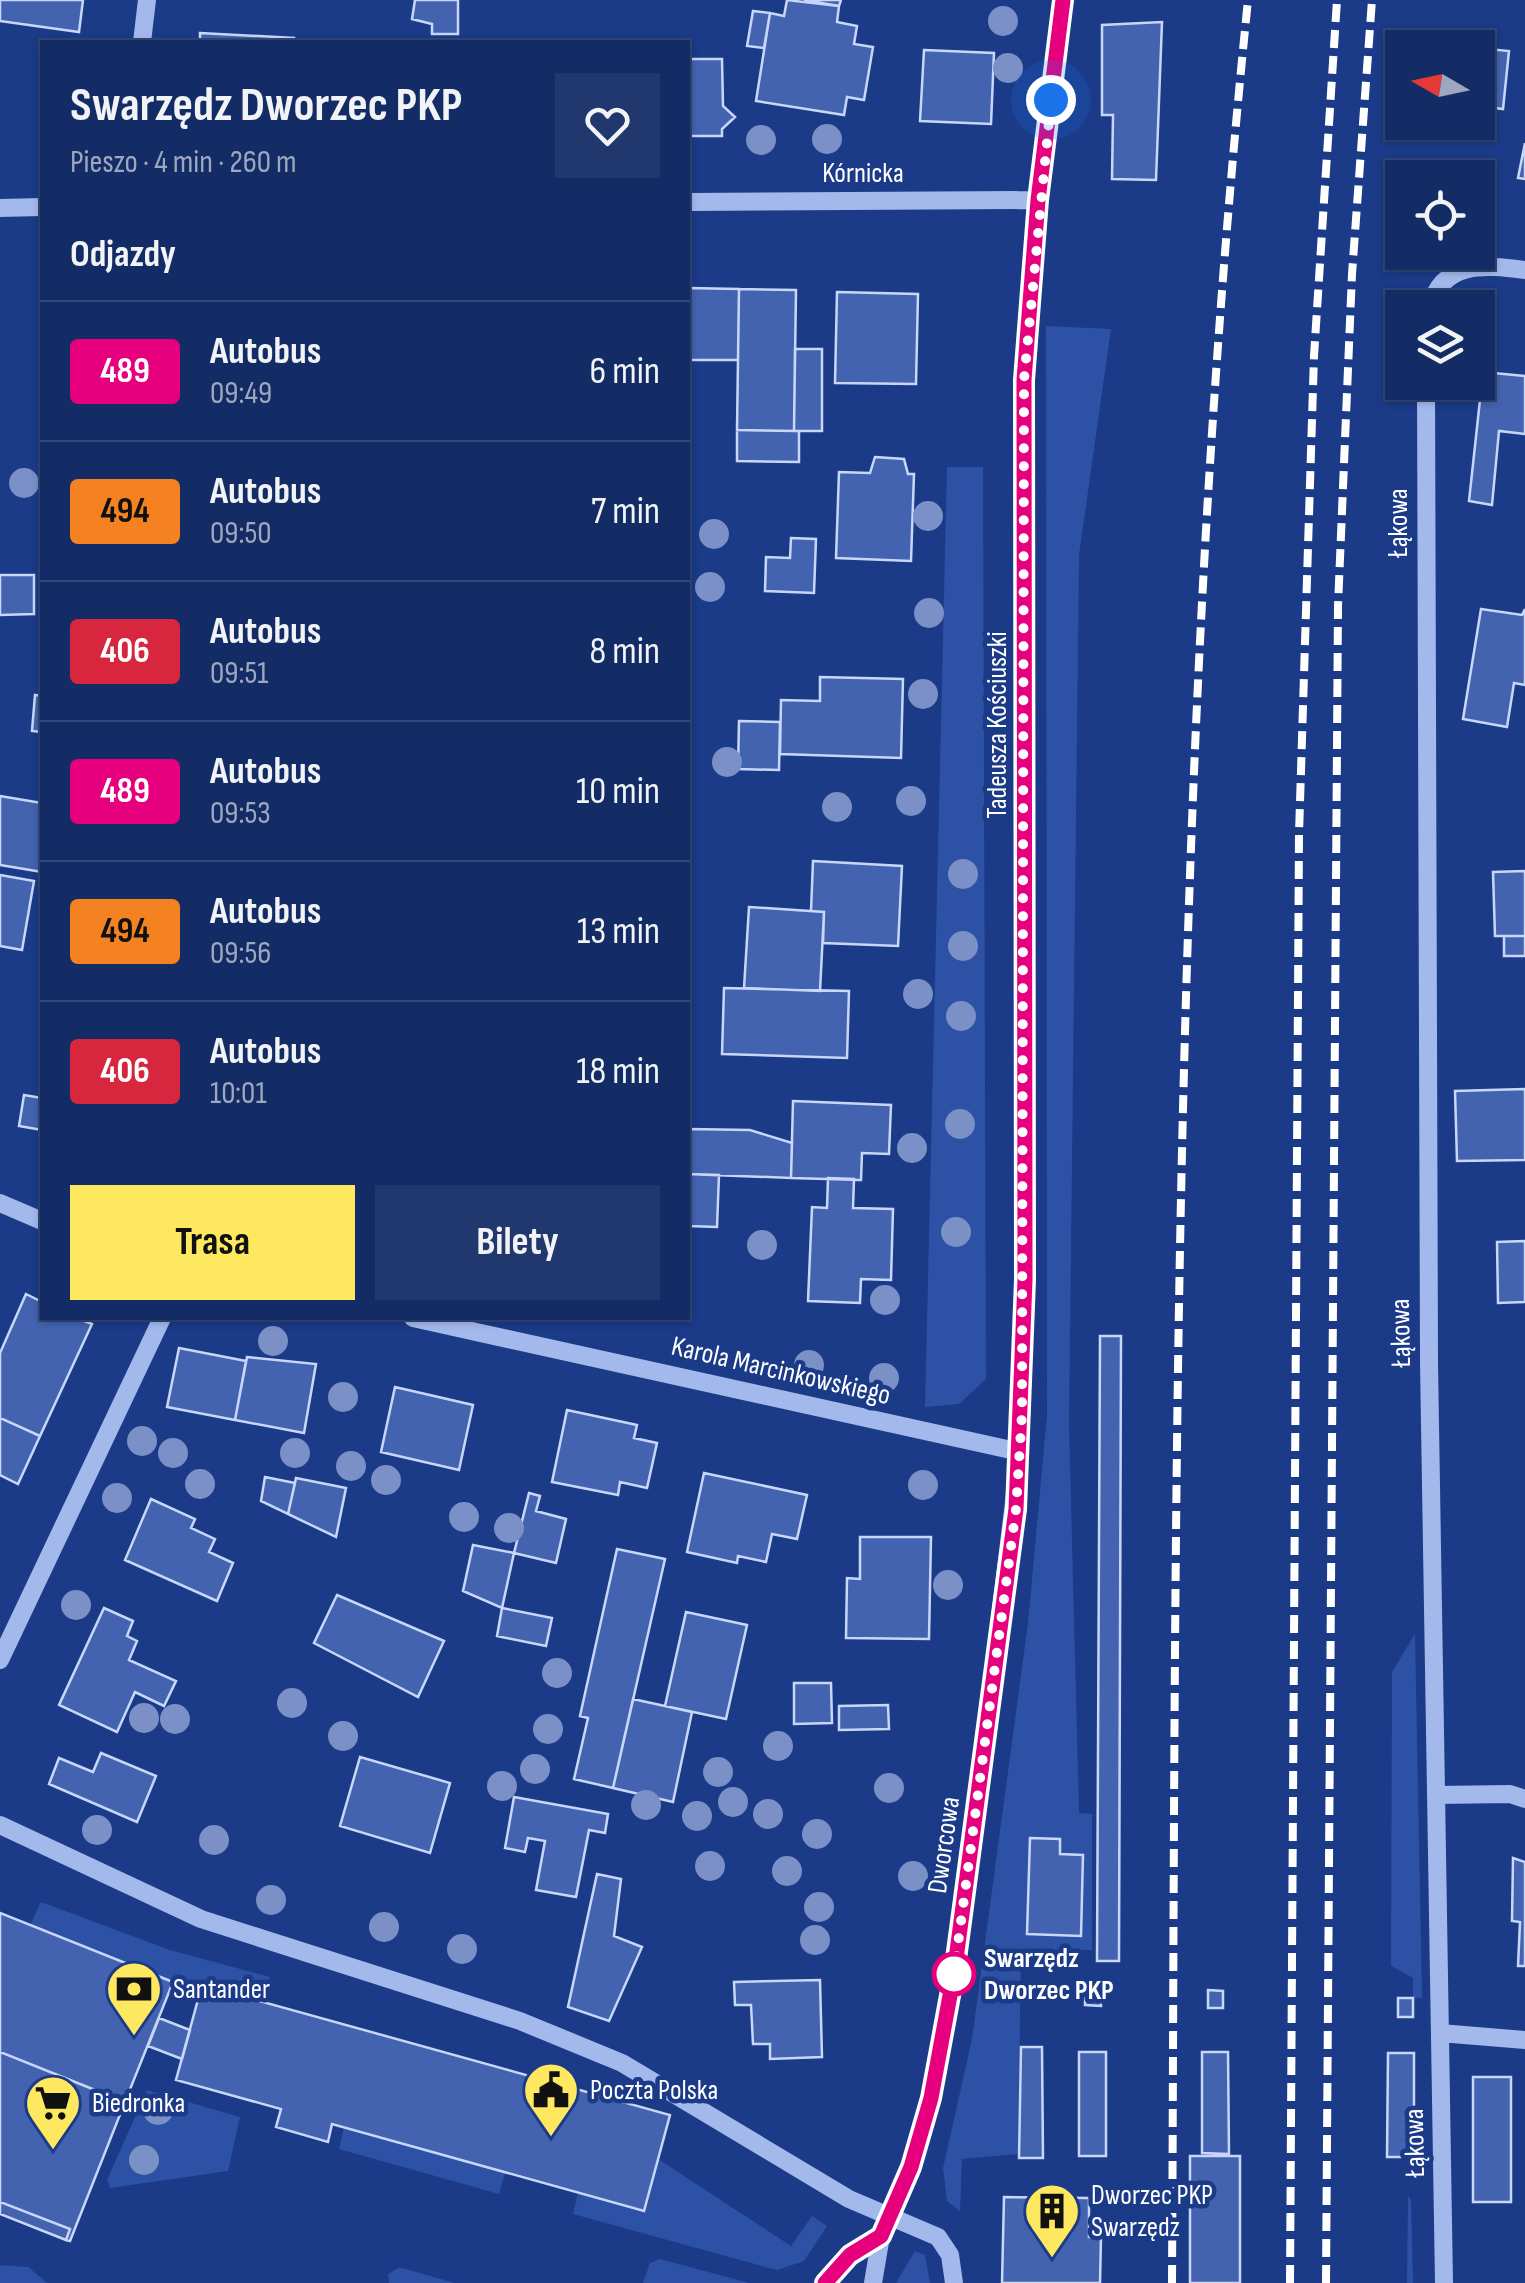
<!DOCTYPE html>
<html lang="pl">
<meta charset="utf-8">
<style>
body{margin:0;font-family:"Sofia Sans Condensed",sans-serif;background:#21386e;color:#f1f3f6;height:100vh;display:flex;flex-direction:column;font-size:38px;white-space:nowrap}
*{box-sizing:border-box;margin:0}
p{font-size:32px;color:#9da7bf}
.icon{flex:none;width:55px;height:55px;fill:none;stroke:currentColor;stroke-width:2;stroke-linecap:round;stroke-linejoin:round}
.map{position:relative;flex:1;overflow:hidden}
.sheet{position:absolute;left:40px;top:40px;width:650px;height:1280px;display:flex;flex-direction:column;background:#142c65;border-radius:0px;box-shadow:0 2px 8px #0004,0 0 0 2px #334879}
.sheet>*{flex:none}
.badge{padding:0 20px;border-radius:8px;font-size:35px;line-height:65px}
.needle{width:65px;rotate:279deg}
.buttons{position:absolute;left:1385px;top:30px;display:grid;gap:20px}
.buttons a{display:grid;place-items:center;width:110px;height:110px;border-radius:0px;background:#142c65;box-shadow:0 2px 8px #0004,0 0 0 2px #334879;font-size:50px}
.you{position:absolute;width:50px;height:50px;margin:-25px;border:8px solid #fff;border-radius:50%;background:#1a73e8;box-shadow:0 0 0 15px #1a73e833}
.map>.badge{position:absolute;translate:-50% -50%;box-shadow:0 0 0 5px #fff}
h2{padding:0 30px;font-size:38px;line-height:90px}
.round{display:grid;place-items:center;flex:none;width:105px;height:105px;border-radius:0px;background:#21386e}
.overview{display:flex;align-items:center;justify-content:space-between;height:170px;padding:0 30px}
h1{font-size:48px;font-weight:700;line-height:75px}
.primary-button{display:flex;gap:20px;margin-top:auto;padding:20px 30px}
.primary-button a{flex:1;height:115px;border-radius:0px;background:#fee85f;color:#111;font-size:40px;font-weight:700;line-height:115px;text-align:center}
.primary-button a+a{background:#21386e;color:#f1f3f6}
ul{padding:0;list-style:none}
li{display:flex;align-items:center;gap:30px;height:140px;padding:0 30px;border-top:2px solid #334879}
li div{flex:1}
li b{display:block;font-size:38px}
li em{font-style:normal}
li .badge{min-width:110px;font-weight:700;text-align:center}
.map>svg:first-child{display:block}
</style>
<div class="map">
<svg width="1525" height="2283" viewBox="0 0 1525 2283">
<rect width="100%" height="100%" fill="#1b3a87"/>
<path fill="#2d52a5" d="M1046,326L1111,329L1079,555L1069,1424L1079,1813L1092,1814V1950H1021L1018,2154L962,2159L960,2211L947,2201L943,2168L972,2039L1028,1623L1047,1415Z
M947,467H983L986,1379L959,1404L925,1407Z
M1415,1634L1422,1998H1413V1978L1391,1966L1392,1672Z
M41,1902L170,1950L270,1977L265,2002L173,1982L30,1925Z
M147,2090L240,2117L228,2171L110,2188L107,2180Z
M344,2127L505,2173L499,2194L339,2149Z
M658,2159L791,2246L812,2216L827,2226L804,2261L777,2270L573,2214L578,2193L644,2211Z
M1408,2196L1411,2200L1413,2283H1407Z
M915,2251L925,2255L930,2283H896Z
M660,2259L664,2260L749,2283H643L650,2263Z
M0,2265L28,2267L47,2283H0Z
M398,2268H402L455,2283H389L388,2274Z"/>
<path fill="#4363b0" stroke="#c8d7f9" stroke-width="2.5" d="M0,0H83L79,32L0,21Z
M415,0H458V34H432V24L412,19Z
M787,0L839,6L837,22L857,26L854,44L873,47L864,100L847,97L844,115L756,101L770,13L784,16Z
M804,0H841L839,6Z
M753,11L770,13L764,48L747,46Z
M1162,22L1156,180L1112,179L1113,115H1102V25Z
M200,33L294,38V42H200Z
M1478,48L1509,51L1503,109L1478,106Z
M924,50L994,53L991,124L920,121Z
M688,59H722L723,106L735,117L722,129V136H688Z
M1525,143V179L1518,178Z
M688,288L739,289L738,360H688Z
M739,289L796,290L794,431L737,430Z
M837,292L918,294L916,384L835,383Z
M795,349H822V431H794Z
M1483,372L1525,376V434L1499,431L1492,505L1469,501Z
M737,430L799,431V462L737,461Z
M875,457L904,459L908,474H914L911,561L836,558L839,472L870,473Z
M791,538L816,539L814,593L765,591L766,557L790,558Z
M0,575H34V614L0,615Z
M1481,609L1522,615L1525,609V685L1514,683L1507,727L1463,719Z
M820,677L903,679L901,758L780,754L781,700L820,701Z
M35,695L42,696V732L32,731Z
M739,721L780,722L779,770L738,769Z
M0,796L42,803V872L0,865Z
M813,861L902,866L898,946L823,943L824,912L811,911Z
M1525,871V936H1495L1493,872Z
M0,875L34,881L22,950L0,946Z
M749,907L824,912L820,991L744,988Z
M1504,936H1525V956H1504Z
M724,988L849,991L847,1058L722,1054Z
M1525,1089V1160L1457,1161L1455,1091Z
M24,1095L42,1098V1130L19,1126Z
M793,1101L891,1105L889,1154L862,1153L861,1180L791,1178Z
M688,1129L750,1130L792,1143L791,1178L688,1174Z
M688,1174L719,1175L717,1227L688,1226Z
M828,1178L854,1179L853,1208L893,1209L891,1280L861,1279L860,1303L808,1301L812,1207L827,1208Z
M1525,1241V1302L1498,1303L1497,1242Z
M26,1294L42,1302V1318H77L92,1324L40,1436L0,1418V1353Z
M1100,1336H1121L1119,1961H1097Z
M179,1348L246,1361L235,1420L167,1407Z
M247,1357L316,1364L304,1433L235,1420Z
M395,1387L473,1405L459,1470L381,1452Z
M567,1410L637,1425L634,1438L657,1443L647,1488L620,1482L618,1495L552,1482Z
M0,1418L40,1436L18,1484L0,1475Z
M704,1473L807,1495L797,1539L772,1534L766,1562L738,1556L737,1563L687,1552Z
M265,1477L295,1483L288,1514L261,1501Z
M296,1478L346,1488L336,1537L288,1514Z
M529,1493L540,1496L536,1511L566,1519L556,1563L514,1553Z
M151,1499L195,1519L191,1528L215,1539L209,1552L233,1563L217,1601L125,1560Z
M860,1537H931L929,1639L846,1638L847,1578L860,1579Z
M473,1545L514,1553L502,1608L463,1591Z
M617,1549L665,1559L613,1788L574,1779L588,1718L580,1716Z
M337,1595L444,1641L418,1697L314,1643Z
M104,1608L133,1621L127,1636L137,1641L129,1660L176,1681L164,1706L135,1692L117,1732L59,1705Z
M502,1608L552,1618L546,1646L497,1636Z
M686,1612L747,1625L726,1719L665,1706Z
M794,1683H831L832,1723L794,1724Z
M633,1699L692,1712L673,1802L613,1788Z
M888,1705L889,1729L839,1730V1706Z
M101,1753L156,1776L137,1822L49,1784L59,1758L93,1772Z
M360,1757L450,1783L430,1853L340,1826Z
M514,1797L608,1814L605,1833L589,1830L576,1897L536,1890L545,1841L528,1838L525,1852L505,1848Z
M1030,1838L1060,1839V1854L1083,1855L1081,1936L1027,1934Z
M1513,1858L1525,1862V1966H1518L1520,1922L1512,1921Z
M597,1874L621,1879L614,1936L642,1947L609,2021L568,2007Z
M0,1913L173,1982L125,2102L0,2052Z
M820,1980L822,2057L770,2059V2044H753L751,2005H735L734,1982Z
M202,1985L670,2115L644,2211L332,2124L328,2142L276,2127L281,2109L176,2080Z
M1085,1988H1100L1101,2006L1085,2005Z
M1208,1990L1223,1991V2008H1208Z
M1398,1998H1413V2017H1398Z
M159,2018L190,2030L182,2059L148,2046Z
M1021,2047H1042L1043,2158H1019Z
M0,2052L125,2102L70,2241L66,2240L70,2229L0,2202Z
M1079,2052H1106V2156H1079Z
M1202,2052H1228L1229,2154L1202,2153Z
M1388,2053H1414V2157H1387Z
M1473,2077H1511V2202H1473Z
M1190,2156H1240V2283H1190Z
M1004,2197L1089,2198V2237H1101L1100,2283H1002Z
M0,2202L70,2229L66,2240L0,2214Z"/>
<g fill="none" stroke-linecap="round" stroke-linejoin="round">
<path stroke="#a3b9ec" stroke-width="18" d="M142,42L147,0
M688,202L1038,200
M0,208L42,207
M1430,308C1442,260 1485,265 1525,270
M1426,382L1429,1363L1444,2283
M0,1203L42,1221
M413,1318L1020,1452
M0,1660L162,1318
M1436,1795L1510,1794L1525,1799
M0,1825L201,1919L520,2021L622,2063L849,2199L938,2237L950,2255L954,2283
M1440,2033L1525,2040
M825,2283L850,2255L881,2236
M873,2283L881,2236L911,2167L931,2098L946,2019L978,1800L1020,1452L1025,1280L1024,380L1038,200L1063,0"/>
<path stroke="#fff" stroke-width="8" stroke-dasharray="18 8" stroke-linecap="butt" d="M1172,2283C1176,1521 1170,759 1248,0
M1290,2283L1299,834L1314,356L1337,0
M1326,2283L1338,606L1352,274L1372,0"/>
</g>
<g fill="#7a90c6">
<circle cx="1003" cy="21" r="15"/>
<circle cx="1008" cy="68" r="15"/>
<circle cx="827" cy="139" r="15"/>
<circle cx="761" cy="140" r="15"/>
<circle cx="24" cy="483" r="15"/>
<circle cx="928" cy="516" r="15"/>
<circle cx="714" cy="534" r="15"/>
<circle cx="710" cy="587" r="15"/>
<circle cx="929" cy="613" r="15"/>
<circle cx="923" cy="694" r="15"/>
<circle cx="727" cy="762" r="15"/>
<circle cx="911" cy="801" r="15"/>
<circle cx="837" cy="807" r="15"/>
<circle cx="963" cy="874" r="15"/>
<circle cx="963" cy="946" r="15"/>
<circle cx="918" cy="994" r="15"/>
<circle cx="961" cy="1016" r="15"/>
<circle cx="960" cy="1124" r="15"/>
<circle cx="912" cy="1148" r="15"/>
<circle cx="956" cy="1232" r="15"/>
<circle cx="762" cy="1245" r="15"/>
<circle cx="885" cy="1300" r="15"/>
<circle cx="273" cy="1341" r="15"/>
<circle cx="809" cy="1365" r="15"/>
<circle cx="884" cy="1378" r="15"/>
<circle cx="343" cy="1397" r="15"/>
<circle cx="142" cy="1441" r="15"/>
<circle cx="173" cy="1453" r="15"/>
<circle cx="295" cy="1453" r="15"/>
<circle cx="351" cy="1466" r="15"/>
<circle cx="386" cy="1480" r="15"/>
<circle cx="200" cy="1484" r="15"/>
<circle cx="923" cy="1485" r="15"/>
<circle cx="117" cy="1498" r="15"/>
<circle cx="464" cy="1517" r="15"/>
<circle cx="509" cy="1528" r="15"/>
<circle cx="948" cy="1585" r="15"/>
<circle cx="76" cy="1605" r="15"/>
<circle cx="557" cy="1673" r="15"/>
<circle cx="292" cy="1703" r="15"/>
<circle cx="144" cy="1718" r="15"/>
<circle cx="175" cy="1719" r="15"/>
<circle cx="548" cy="1729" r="15"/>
<circle cx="343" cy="1736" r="15"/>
<circle cx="778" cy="1746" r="15"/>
<circle cx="535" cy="1769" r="15"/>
<circle cx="718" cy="1772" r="15"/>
<circle cx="502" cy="1786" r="15"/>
<circle cx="889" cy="1788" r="15"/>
<circle cx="733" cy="1802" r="15"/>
<circle cx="646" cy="1805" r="15"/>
<circle cx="768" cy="1814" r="15"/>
<circle cx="697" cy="1816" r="15"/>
<circle cx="97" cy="1830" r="15"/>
<circle cx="817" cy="1834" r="15"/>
<circle cx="214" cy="1840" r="15"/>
<circle cx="710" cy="1866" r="15"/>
<circle cx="787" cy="1871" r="15"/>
<circle cx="913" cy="1876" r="15"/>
<circle cx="271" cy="1900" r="15"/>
<circle cx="819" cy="1907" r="15"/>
<circle cx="384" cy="1927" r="15"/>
<circle cx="815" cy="1940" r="15"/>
<circle cx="462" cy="1949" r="15"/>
<circle cx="158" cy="2110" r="15"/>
<circle cx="144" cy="2160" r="15"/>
</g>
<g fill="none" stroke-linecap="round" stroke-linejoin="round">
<g stroke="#fff" stroke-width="22">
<path id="line" d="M825,2283L850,2255L881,2236L911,2167L931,2098L954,1974L1016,1509L1025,1280L1024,380L1038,200L1063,0"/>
</g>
<use href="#line" stroke="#e6007e" stroke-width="15"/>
<path stroke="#fff" stroke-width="10" stroke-dasharray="0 18" d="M954,1974L1016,1509L1022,1414L1024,380L1051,100"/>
</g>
<defs>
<g id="bank-pin" transform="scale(2.875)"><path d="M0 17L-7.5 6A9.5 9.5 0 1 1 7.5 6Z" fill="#fee85f" stroke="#1b3a87"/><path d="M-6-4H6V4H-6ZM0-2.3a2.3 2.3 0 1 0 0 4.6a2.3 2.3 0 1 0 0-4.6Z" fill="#111"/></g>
<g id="civic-pin" transform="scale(2.875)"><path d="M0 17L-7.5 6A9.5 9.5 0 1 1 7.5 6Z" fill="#fee85f" stroke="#1b3a87"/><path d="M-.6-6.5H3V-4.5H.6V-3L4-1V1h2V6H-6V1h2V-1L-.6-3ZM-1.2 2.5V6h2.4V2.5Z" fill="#111"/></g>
<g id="supermarket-pin" transform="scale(2.875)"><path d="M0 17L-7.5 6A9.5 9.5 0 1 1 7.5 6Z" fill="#fee85f" stroke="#1b3a87"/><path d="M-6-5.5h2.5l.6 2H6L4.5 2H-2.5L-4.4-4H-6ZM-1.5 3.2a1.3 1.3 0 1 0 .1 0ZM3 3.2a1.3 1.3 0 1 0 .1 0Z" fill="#111"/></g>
<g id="building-pin" transform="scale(2.875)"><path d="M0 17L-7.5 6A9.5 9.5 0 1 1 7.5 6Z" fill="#fee85f" stroke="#1b3a87"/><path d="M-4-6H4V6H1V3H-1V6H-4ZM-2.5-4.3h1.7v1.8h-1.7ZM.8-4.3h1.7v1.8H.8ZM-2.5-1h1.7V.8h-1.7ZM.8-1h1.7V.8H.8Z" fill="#111"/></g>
</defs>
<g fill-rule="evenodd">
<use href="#bank-pin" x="134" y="1989"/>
<use href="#civic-pin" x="551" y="2090"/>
<use href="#supermarket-pin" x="53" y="2103"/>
<use href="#building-pin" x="1052" y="2211"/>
</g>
<circle fill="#fff" stroke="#e6007e" stroke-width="5" cx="954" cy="1974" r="20"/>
<g text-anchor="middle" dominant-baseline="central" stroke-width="9" stroke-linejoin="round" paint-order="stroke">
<g font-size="28" fill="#fff" stroke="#1b3a87">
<text x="863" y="173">Kórnicka</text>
<text transform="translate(1398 523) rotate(-90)">Łąkowa</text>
<text transform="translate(997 725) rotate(-90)">Tadeusza Kościuszki</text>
<text transform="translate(1401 1333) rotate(-91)">Łąkowa</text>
<text transform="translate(781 1371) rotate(13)">Karola Marcinkowskiego</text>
<text transform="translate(944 1845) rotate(-82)">Dworcowa</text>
<text transform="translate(1415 2143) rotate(-91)">Łąkowa</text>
</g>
<g font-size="28" font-weight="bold" fill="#fff" stroke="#1b3a87" text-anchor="start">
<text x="984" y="1958">Swarzędz<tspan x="984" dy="32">Dworzec PKP</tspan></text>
</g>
<g font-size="28" fill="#fff" stroke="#1b3a87" text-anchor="start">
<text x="173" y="1989">Santander</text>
<text x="590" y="2090">Poczta Polska</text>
<text x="92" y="2103">Biedronka</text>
<text x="1091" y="2195">Dworzec PKP<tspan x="1091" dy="32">Swarzędz</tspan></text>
</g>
</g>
</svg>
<div class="buttons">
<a><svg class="needle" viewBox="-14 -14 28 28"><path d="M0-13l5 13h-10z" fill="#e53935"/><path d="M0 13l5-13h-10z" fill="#9da7bf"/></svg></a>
<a><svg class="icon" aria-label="locate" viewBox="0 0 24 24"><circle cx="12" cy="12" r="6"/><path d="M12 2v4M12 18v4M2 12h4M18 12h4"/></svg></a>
<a><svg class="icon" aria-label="layers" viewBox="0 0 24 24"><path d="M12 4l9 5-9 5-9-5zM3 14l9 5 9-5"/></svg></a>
</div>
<div class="you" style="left:1051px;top:100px"></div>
<section class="sheet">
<div class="overview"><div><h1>Swarzędz Dworzec PKP</h1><p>Pieszo · 4 min · 260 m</p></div><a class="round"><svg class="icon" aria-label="heart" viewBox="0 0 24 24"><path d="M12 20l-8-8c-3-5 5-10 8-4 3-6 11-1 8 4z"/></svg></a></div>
<h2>Odjazdy</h2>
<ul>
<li><span class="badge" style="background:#e6007e;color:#fff">489</span><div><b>Autobus</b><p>09:49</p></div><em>6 min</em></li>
<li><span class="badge" style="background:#f58220;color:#111">494</span><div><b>Autobus</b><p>09:50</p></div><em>7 min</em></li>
<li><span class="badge" style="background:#d7263d;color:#fff">406</span><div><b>Autobus</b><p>09:51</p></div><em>8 min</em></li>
<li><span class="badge" style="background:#e6007e;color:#fff">489</span><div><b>Autobus</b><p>09:53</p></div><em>10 min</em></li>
<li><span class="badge" style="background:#f58220;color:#111">494</span><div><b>Autobus</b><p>09:56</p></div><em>13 min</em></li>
<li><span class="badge" style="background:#d7263d;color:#fff">406</span><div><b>Autobus</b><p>10:01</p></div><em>18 min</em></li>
</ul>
<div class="primary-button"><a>Trasa</a><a>Bilety</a></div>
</section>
</div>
